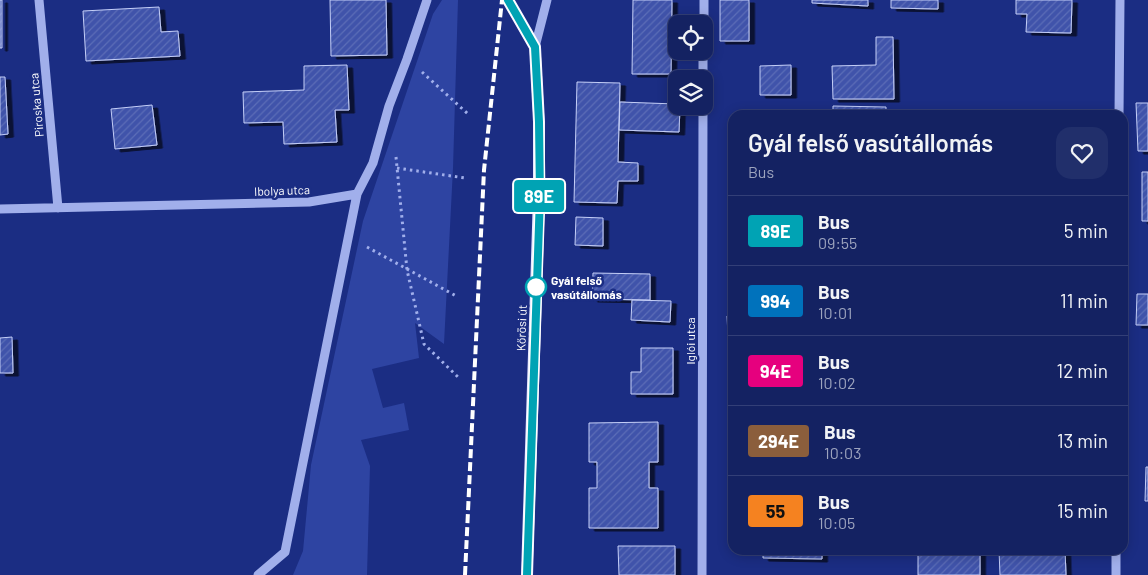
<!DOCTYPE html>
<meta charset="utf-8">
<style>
body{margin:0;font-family:Barlow,sans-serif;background:#212f6b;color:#f1f3f6;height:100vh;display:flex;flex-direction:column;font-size:19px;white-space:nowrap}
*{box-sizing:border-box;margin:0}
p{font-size:16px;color:#9da4be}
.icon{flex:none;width:28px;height:28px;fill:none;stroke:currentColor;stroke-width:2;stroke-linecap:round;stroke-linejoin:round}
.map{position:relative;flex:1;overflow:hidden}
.sheet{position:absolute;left:728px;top:110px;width:400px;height:445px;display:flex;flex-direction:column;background:#142262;border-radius:15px;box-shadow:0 2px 12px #0003,0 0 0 1px #333f77}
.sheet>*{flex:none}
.badge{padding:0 10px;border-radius:4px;font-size:18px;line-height:32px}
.fabs{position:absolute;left:668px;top:15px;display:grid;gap:10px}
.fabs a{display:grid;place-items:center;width:45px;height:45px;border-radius:10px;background:#142262;box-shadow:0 2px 12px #0003,0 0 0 1px #333f77;font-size:25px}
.map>.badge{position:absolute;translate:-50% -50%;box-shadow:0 0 0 2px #fff}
.round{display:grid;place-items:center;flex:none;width:52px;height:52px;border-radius:15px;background:#212f6b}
.overview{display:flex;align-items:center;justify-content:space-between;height:85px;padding:0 20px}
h1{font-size:24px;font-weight:600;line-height:38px}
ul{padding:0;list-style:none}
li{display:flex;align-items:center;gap:15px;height:70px;padding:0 20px;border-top:1px solid #333f77}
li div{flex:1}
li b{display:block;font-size:19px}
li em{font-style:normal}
li .badge{min-width:55px;font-weight:700;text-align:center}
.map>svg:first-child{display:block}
</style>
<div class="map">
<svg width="1148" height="575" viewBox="0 0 1148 575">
<defs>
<pattern id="building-hatch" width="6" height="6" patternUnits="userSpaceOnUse" patternTransform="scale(1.25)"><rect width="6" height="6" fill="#3f53aa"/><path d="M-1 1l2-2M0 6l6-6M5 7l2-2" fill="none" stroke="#5c6db7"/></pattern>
<filter id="shadow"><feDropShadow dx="5.5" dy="3" stdDeviation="0" flood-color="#0009"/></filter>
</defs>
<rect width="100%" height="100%" fill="#1b2d83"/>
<path fill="#2e44a2" d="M442,0H458L453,168L444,344L415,323L419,358L372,369L383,408L404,403L409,430L361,440L370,466L367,575H293L303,551L311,465L363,221L433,14Z"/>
<path fill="url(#building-hatch)" stroke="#c5cff8" filter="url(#shadow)" d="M0,0H2V48H0Z
M330,0H386L387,55L331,56Z
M633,0H672L671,74H632Z
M720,0H749V41H720Z
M812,0H868V6L812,3Z
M891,0H938V9L891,8Z
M1016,0H1072L1071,33L1026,32L1027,14H1016Z
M159,7L161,32L178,31L180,56L86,61L83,11Z
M876,37H893L894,99H833L832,66L876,65Z
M347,65L349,110H335L337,142L284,144L283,122L244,123L243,92L304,90V66Z
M791,65V95H760V66Z
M0,77H5L8,134L0,135Z
M577,82L620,83L618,162L638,163V181H618L617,203L574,202Z
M620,102L676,104V106H680L679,132L619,130Z
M1136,103H1148V151H1138Z
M152,105L157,145L115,149L111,109Z
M833,106L886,107V115H833Z
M1142,172H1148V221H1142Z
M576,217L603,218V246L575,245Z
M593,273L650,274V300L592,299Z
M1137,294H1148V325H1136Z
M632,300L671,301L670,322L631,320Z
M727,316H732V355H729Z
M12,337L13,373H0V338Z
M641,348H673V394H631V372H641Z
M658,422V462H649V488H658V528H589V488H597V462H589V423Z
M1146,467H1148V501H1145Z
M618,546H675V575H619Z
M763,550H822V559L763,558Z
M918,550H980V575H918Z
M999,550H1065L1066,575H1000Z"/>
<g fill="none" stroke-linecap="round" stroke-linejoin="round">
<path stroke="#a1afeb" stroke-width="3" stroke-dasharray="2.5 4" stroke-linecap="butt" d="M422,72L468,114
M396,157L407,270L424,344L460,379
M397,168L465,178
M367,247L458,297"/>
<path stroke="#a1afeb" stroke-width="9" d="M39,0L58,208
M704,24V0
M535,47L547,0
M703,79V51
M1119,115L1120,0
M0,209L309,202L357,194L373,163L389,106L407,59L427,0
M258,575L285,552L357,194
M702,575L703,106
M1116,575V550"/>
<path stroke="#e5e8fe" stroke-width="12" d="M508,0L535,47L539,122V196L527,575"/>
<path stroke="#fff" stroke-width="4" stroke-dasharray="9 4" stroke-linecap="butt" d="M465,575L484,170L502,0"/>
</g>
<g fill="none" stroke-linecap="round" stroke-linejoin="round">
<g stroke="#fff" stroke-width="11">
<path id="line" d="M508,0L535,47L539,122L540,196L527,575"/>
</g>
<use href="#line" stroke="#00a3b4" stroke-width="8"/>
</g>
<circle fill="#fff" stroke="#00a3b4" stroke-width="2.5" cx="536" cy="287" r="10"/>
<g text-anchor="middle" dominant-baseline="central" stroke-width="5" stroke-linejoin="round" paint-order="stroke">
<g font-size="12" fill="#fff" stroke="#1b2d83">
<text transform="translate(36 105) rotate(-95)">Piroska utca</text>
<text transform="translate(282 190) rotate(-2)">Ibolya utca</text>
<text transform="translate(521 328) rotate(-88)">Kőrösi út</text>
<text transform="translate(690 341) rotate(-90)">Iglói utca</text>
</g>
<g font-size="12" font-weight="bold" fill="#fff" stroke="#1b2d83" text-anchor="start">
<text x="551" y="280">Gyál felső<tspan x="551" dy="14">vasútállomás</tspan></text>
</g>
</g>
</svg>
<div class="fabs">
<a><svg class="icon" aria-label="locate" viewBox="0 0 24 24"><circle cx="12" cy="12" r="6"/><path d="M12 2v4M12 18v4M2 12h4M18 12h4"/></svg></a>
<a><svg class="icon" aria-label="layers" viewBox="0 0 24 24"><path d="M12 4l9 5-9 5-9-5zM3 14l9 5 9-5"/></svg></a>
</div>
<b class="badge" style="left:539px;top:196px;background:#00a3b4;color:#fff">89E</b>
<section class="sheet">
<div class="overview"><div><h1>Gyál felső vasútállomás</h1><p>Bus</p></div><a class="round"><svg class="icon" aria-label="heart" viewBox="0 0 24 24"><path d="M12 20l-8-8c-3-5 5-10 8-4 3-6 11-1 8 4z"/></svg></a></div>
<ul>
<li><span class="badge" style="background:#00a3b4;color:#fff">89E</span><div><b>Bus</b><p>09:55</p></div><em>5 min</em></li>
<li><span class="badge" style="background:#0072bc;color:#fff">994</span><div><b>Bus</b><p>10:01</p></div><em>11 min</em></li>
<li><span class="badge" style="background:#e6007e;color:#fff">94E</span><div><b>Bus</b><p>10:02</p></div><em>12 min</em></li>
<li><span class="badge" style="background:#8b5e3c;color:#fff">294E</span><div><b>Bus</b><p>10:03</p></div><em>13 min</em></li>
<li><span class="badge" style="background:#f58220;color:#111">55</span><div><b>Bus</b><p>10:05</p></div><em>15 min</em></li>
</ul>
</section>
</div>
